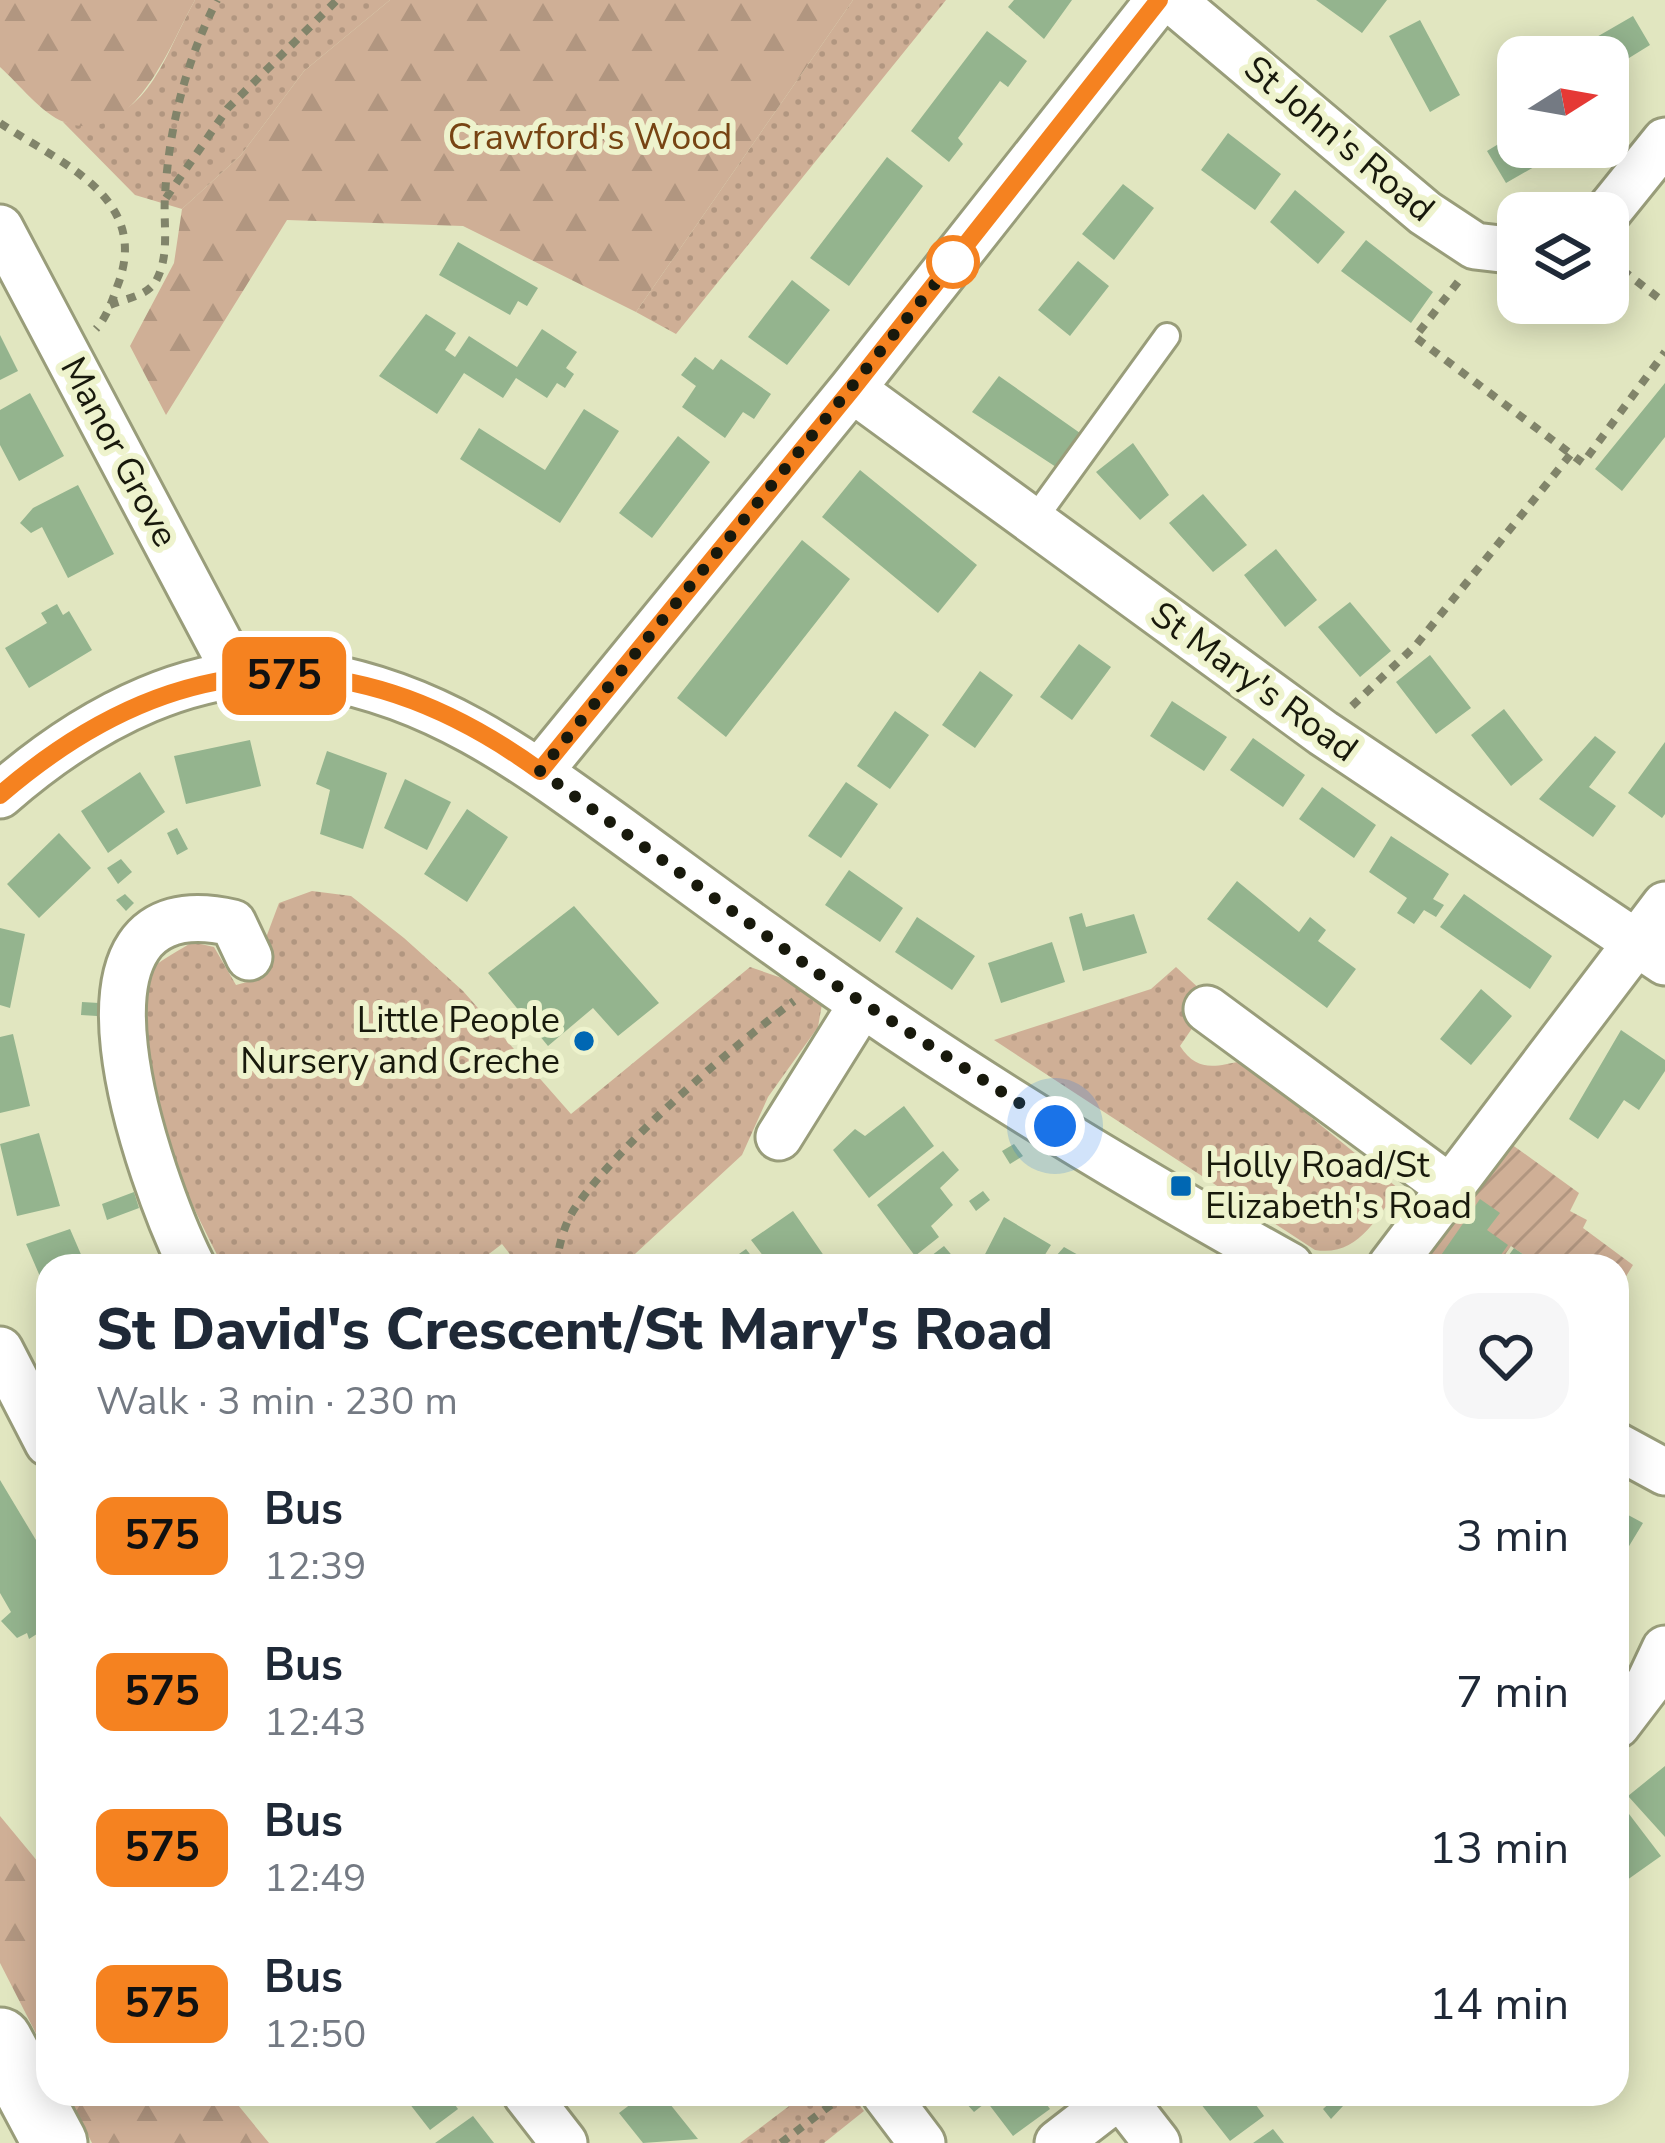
<!DOCTYPE html>
<meta charset="utf-8">
<style>
body{margin:0;font-family:"Nunito Sans",sans-serif;background:#f6f6f7;color:#1f2937;height:100vh;display:flex;flex-direction:column;font-size:45px;white-space:nowrap}
*{box-sizing:border-box;margin:0}
p{font-size:39px;color:#747a83}
.icon{flex:none;width:66px;height:66px;fill:none;stroke:currentColor;stroke-width:2;stroke-linecap:round;stroke-linejoin:round}
.map{position:relative;flex:1;overflow:hidden}
.details{position:absolute;left:36px;top:1254px;width:1593px;height:852px;display:flex;flex-direction:column;background:#fff;border-radius:36px;box-shadow:0 6px 30px #0003}
.details>*{flex:none}
.badge{padding:0 24px;border-radius:18px;font-size:42px;line-height:78px}
.needle{width:78px;rotate:79deg}
.tools{position:absolute;left:1497px;top:36px;display:grid;gap:24px}
.tools a{display:grid;place-items:center;width:132px;height:132px;border-radius:24px;background:#fff;box-shadow:0 6px 30px #0003;font-size:60px}
.you{position:absolute;width:60px;height:60px;margin:-30px;border:9px solid #fff;border-radius:50%;background:#1a73e8;box-shadow:0 0 0 18px #1a73e833}
.map>.badge{position:absolute;translate:-50% -50%;box-shadow:0 0 0 6px #fff}
.round{display:grid;place-items:center;flex:none;width:126px;height:126px;border-radius:36px;background:#f6f6f7}
.head{display:flex;align-items:center;justify-content:space-between;height:204px;padding:0 60px}
h1{font-size:57px;font-weight:800;line-height:90px}
ul{padding:0;list-style:none}
li{display:flex;align-items:center;gap:36px;height:156px;padding:0 60px}
li div{flex:1}
li b{display:block;font-size:45px}
li em{font-style:normal}
li .badge{min-width:132px;font-weight:700;text-align:center}
.map>svg:first-child{display:block}
</style>
<div class="map">
<svg width="1665" height="2143" viewBox="0 0 1665 2143">
<defs>
<pattern id="grass-dots" width="8" height="8" patternUnits="userSpaceOnUse" patternTransform="scale(3)"><rect width="8" height="8" fill="#cfaf96"/><path d="M2 2h.1M6 6h.1" fill="none" stroke="#b19680" stroke-width="1.8" stroke-linecap="round"/></pattern>
<pattern id="forest-firs" width="22" height="20" patternUnits="userSpaceOnUse" patternTransform="scale(3)"><rect width="22" height="20" fill="#cfaf96"/><path d="M5 1l3.5 6h-7zM16 11l3.5 6h-7z" fill="#b19680"/></pattern>
<pattern id="garden-furrows" width="10" height="10" patternUnits="userSpaceOnUse" patternTransform="scale(3)"><rect width="10" height="10" fill="#cfaf96"/><path d="M-1 1l2-2M0 10L10 0M9 11l2-2" fill="none" stroke="#b19680"/></pattern>
</defs>
<rect width="100%" height="100%" fill="#e1e6c0"/>
<path fill="url(#grass-dots)" d="M195,0H390L304,71L241,155L182,209L135,195L63,122C148,130 159,65 195,0Z
M853,0H946L676,334L636,312Z
M312,891L351,896L404,938L463,991L571,1114L750,967L811,988L822,1004L818,1027L768,1097L742,1155L622,1266H519L502,1244L473,1266H223C192,1206 100,1027 153,968C163,958 181,950 192,942L214,947L236,985L262,978L261,951L279,903Z
M1176,967L1203,992L1193,1027L1180,1046C1197,1072 1214,1067 1242,1061L1399,1189C1375,1219 1358,1257 1315,1250L994,1040L1151,989Z
M805,2094H851L864,2111L824,2143H740Z"/>
<path fill="url(#forest-firs)" d="M0,0H195C169,46 134,148 64,122C42,114 18,83 0,67Z
M390,0H853L636,312L463,226L287,220L166,415L130,346L174,263L182,209L241,155L304,71Z
M0,1816L48,1874V2057L0,1963Z
M67,2094H229L269,2143H92Z"/>
<path fill="url(#garden-furrows)" d="M1511,1144L1579,1193L1570,1211L1587,1220L1583,1228L1633,1265L1617,1291V1266H1540L1511,1246L1497,1266H1414Z"/>
<path fill="#94b48e" d="M1014,0H1072L1044,39L1008,7Z
M1316,0H1387L1362,33Z
M1633,16L1650,45L1608,71V57H1562Z
M1420,20L1460,95L1430,112L1389,36Z
M987,31L1027,61L1008,87L1000,81L958,138L963,144L949,162L911,131Z
M1518,132V147H1569L1506,183L1487,151Z
M1228,133L1281,174L1255,210L1201,170Z
M887,157L923,186L849,286L810,258Z
M1123,184L1154,208L1114,260L1082,234Z
M1295,190L1345,232L1318,264L1270,222Z
M1366,240L1433,292L1411,323L1341,271Z
M458,242L538,288L527,306L518,301L510,315L439,275Z
M1078,261L1109,286L1070,336L1038,310Z
M792,280L830,310L787,365L748,337Z
M426,314L456,333L445,350L455,357L469,336L517,367L542,329L577,352L566,368L574,374L565,388L557,383L547,398L516,378L503,398L464,373L437,414L379,376Z
M0,335L18,371L0,380Z
M695,357L713,370L721,359L771,394L754,419L743,412L725,438L682,407L696,386L681,375Z
M999,376L1080,433L1056,467L972,412Z
M1665,383V437L1622,491L1595,469Z
M30,393L64,456L19,481L0,445V410Z
M584,409L619,431L560,523L460,459L479,428L545,470Z
M678,436L710,462L652,538L619,513Z
M1133,443L1169,495L1140,520L1096,472Z
M860,470L977,565L938,613L822,517Z
M78,485L114,554L68,578L42,527L31,533L20,523L33,508Z
M1203,494L1247,545L1213,572L1169,523Z
M802,540L850,579L726,737L677,698Z
M1276,549L1317,600L1285,627L1244,575Z
M1350,602L1391,651L1360,677L1318,627Z
M57,604L63,615L69,611L92,650L29,688L5,648L47,623L41,613Z
M1079,644L1111,667L1072,720L1040,697Z
M1430,655L1471,708L1436,734L1396,682Z
M980,671L1013,695L975,748L942,725Z
M1172,701L1227,737L1204,771L1150,736Z
M1504,709L1543,760L1511,786L1471,735Z
M895,711L929,735L890,789L857,766Z
M1595,736L1616,752L1589,787L1616,806L1593,837L1539,799Z
M1253,738L1305,775L1283,807L1230,770Z
M250,740L261,786L186,804L174,756Z
M1665,742V814L1662,818L1628,793Z
M327,751L387,773L363,849L320,834L330,790L316,784Z
M140,772L165,812L108,853L81,811Z
M405,779L451,802L427,850L384,828Z
M846,782L878,804L841,858L808,836Z
M1322,787L1376,825L1354,858L1299,819Z
M467,809L508,837L467,902L424,874Z
M177,828L188,849L177,855L167,833Z
M59,833L91,868L39,918L7,884Z
M1391,836L1449,874L1433,899L1444,905L1436,917L1424,910L1414,924L1397,913L1407,898L1369,872Z
M121,859L132,872L118,884L107,868Z
M849,870L903,908L880,942L825,905Z
M1237,881L1299,932L1310,917L1326,930L1318,941L1356,969L1327,1008L1207,919Z
M125,894L134,903L126,911L116,900Z
M1464,894L1552,956L1530,989L1440,927Z
M574,906L659,1003L618,1036L593,1008L548,1046L488,973Z
M1082,913L1086,927L1134,914L1147,953L1083,971L1069,917Z
M917,917L975,956L952,990L895,952Z
M0,928L25,934L10,1008L0,1005Z
M1052,942L1065,982L1001,1003L988,963Z
M1481,989L1512,1016L1471,1065L1440,1039Z
M82,1002L99,1003L97,1016L81,1015Z
M1621,1030L1665,1060V1071L1639,1110L1624,1100L1598,1139L1569,1119Z
M13,1034L30,1106L0,1113V1037Z
M904,1106L934,1146L869,1198L833,1150L855,1129L865,1136Z
M39,1133L60,1206L17,1216L0,1144Z
M1014,1144L1023,1156L1010,1164L1002,1151Z
M943,1151L959,1170L940,1188L953,1205L931,1226L939,1237L915,1256L877,1205Z
M983,1191L990,1200L976,1211L969,1201Z
M134,1192L139,1208L107,1220L102,1204Z
M1480,1199L1500,1213L1487,1230L1508,1245L1493,1266H1443L1437,1261Z
M793,1211L829,1263L826,1266H771L751,1240Z
M1004,1217L1051,1245L1038,1266H979Z
M70,1229L86,1266H48V1295L26,1244Z
M944,1246L961,1266H918Z
M1064,1247L1080,1256L1074,1266H1047Z
M1514,1248L1540,1266H1501Z
M746,1249L759,1266H722Z
M0,1480L48,1560V1627L29,1639L27,1633L17,1638L1,1621L11,1612L0,1593Z
M1617,1509L1643,1523L1617,1566Z
M1665,1766V1837L1628,1796Z
M1626,1810L1661,1856L1620,1885L1617,1816Z
M402,2094H447L458,2109L430,2130Z
M644,2094H662L698,2139L643,2143L619,2113Z
M977,2094L984,2104L974,2112L965,2102Z
M981,2094H1039L1050,2109L1013,2136Z
M1193,2094H1248L1264,2116L1230,2141Z
M1335,2098L1343,2106L1331,2119L1323,2109Z
M473,2116L494,2143H435Z
M1273,2129L1284,2143H1253Z"/>
<g fill="none" stroke-linecap="round" stroke-linejoin="round">
<g stroke="#999d7a" stroke-width="30">
<path id="lane" d="M1033,521L1167,336"/>
</g>
<g stroke="#999d7a" stroke-width="51">
<path id="street" d="M1172,0L1425,213L1475,246L1518,251
M1607,213L1665,141
M0,228L237,676
M852,389L1323,733L1665,962
M540,771L852,389L1159,0
M0,795C87,719 200,656 320,676C437,696 522,759 615,826C684,876 752,927 821,975C970,1081 1130,1177 1290,1266
M1207,1009L1449,1187
M779,1137L862,1004
M192,1266C152,1186 38,878 233,923L249,957
M1391,1266L1665,905
M0,1350L48,1443
M1617,1446L1665,1472
M1617,1725L1649,1683L1665,1649
M526,2094L564,2143
M885,2094L922,2143
M1119,2094L1157,2143
M1058,2143L1120,2095"/>
</g>
<g stroke="#999d7a" stroke-width="69">
<path id="secondary" d="M0,2040L55,2143"/>
</g>
<path stroke="#81846a" stroke-width="8" stroke-dasharray="9 9" stroke-linecap="butt" d="M0,123C64,165 152,199 117,287C112,302 106,318 96,329
M166,198L228,108L337,0
M1608,259L1665,303
M1458,282L1415,337L1583,463L1665,352
M110,305C126,298 149,296 157,279C170,253 163,224 165,196C169,126 186,62 217,0
M1352,706L1416,645L1571,454
M556,1266C559,1245 564,1223 577,1205C624,1140 729,1049 794,1001
M781,2143L845,2094"/>
<use href="#lane" stroke="#fff" stroke-width="24"/>
<use href="#street" stroke="#fff" stroke-width="45"/>
<use href="#secondary" stroke="#fff" stroke-width="63"/>
</g>
<g fill="none" stroke-linecap="round" stroke-linejoin="round">
<g stroke="#fff" stroke-width="27">
<path id="line" d="M0,795C174,645 353,635 540,771L852,389L1159,0"/>
</g>
<use href="#line" stroke="#f58220" stroke-width="18"/>
<path stroke="#18190c" stroke-width="12" stroke-dasharray="0 21.6" d="M953,262L964,248L540,771L823,977L1055,1126"/>
</g>
<circle fill="#fff" stroke="#f58220" stroke-width="6" cx="953" cy="262" r="24"/>
<g fill="#0067b3" stroke="#eef3cd" stroke-width="4.5">
<circle cx="584" cy="1041" r="12"/>
<rect x="1169" y="1174" width="24" height="24" rx="6"/>
</g>
<g text-anchor="middle" dominant-baseline="central" stroke-width="12" stroke-linejoin="round" paint-order="stroke">
<g font-size="36" fill="#774413" stroke="#eef3cd">
<text x="590" y="137">Crawford's Wood</text>
</g>
<g font-size="36" fill="#18190c" stroke="#eef3cd">
<text transform="translate(1339 139) rotate(40)">St John's Road</text>
<text transform="translate(119 452) rotate(62)">Manor Grove</text>
<text transform="translate(1254 682) rotate(36)">St Mary's Road</text>
</g>
<g font-size="36" fill="#18190c" stroke="#eef3cd" text-anchor="end">
<text x="560" y="1020">Little People<tspan x="560" dy="41">Nursery and Creche</tspan></text>
<text x="1205" y="1165" text-anchor="start">Holly Road/St<tspan x="1205" dy="41">Elizabeth's Road</tspan></text>
</g>
</g>
</svg>
<div class="tools">
<a><svg class="needle" viewBox="-14 -14 28 28"><path d="M0-13l5 13h-10z" fill="#e53935"/><path d="M0 13l5-13h-10z" fill="#747a83"/></svg></a>
<a><svg class="icon" aria-label="layers" viewBox="0 0 24 24"><path d="M12 4l9 5-9 5-9-5zM3 14l9 5 9-5"/></svg></a>
</div>
<div class="you" style="left:1055px;top:1126px"></div>
<b class="badge" style="left:284px;top:676px;background:#f58220;color:#111">575</b>
<section class="details">
<div class="head"><div><h1>St David's Crescent/St Mary's Road</h1><p>Walk · 3 min · 230 m</p></div><a class="round"><svg class="icon" aria-label="heart" viewBox="0 0 24 24"><path d="M12 20l-8-8c-3-5 5-10 8-4 3-6 11-1 8 4z"/></svg></a></div>
<ul>
<li><span class="badge" style="background:#f58220;color:#111">575</span><div><b>Bus</b><p>12:39</p></div><em>3 min</em></li>
<li><span class="badge" style="background:#f58220;color:#111">575</span><div><b>Bus</b><p>12:43</p></div><em>7 min</em></li>
<li><span class="badge" style="background:#f58220;color:#111">575</span><div><b>Bus</b><p>12:49</p></div><em>13 min</em></li>
<li><span class="badge" style="background:#f58220;color:#111">575</span><div><b>Bus</b><p>12:50</p></div><em>14 min</em></li>
</ul>
</section>
</div>
